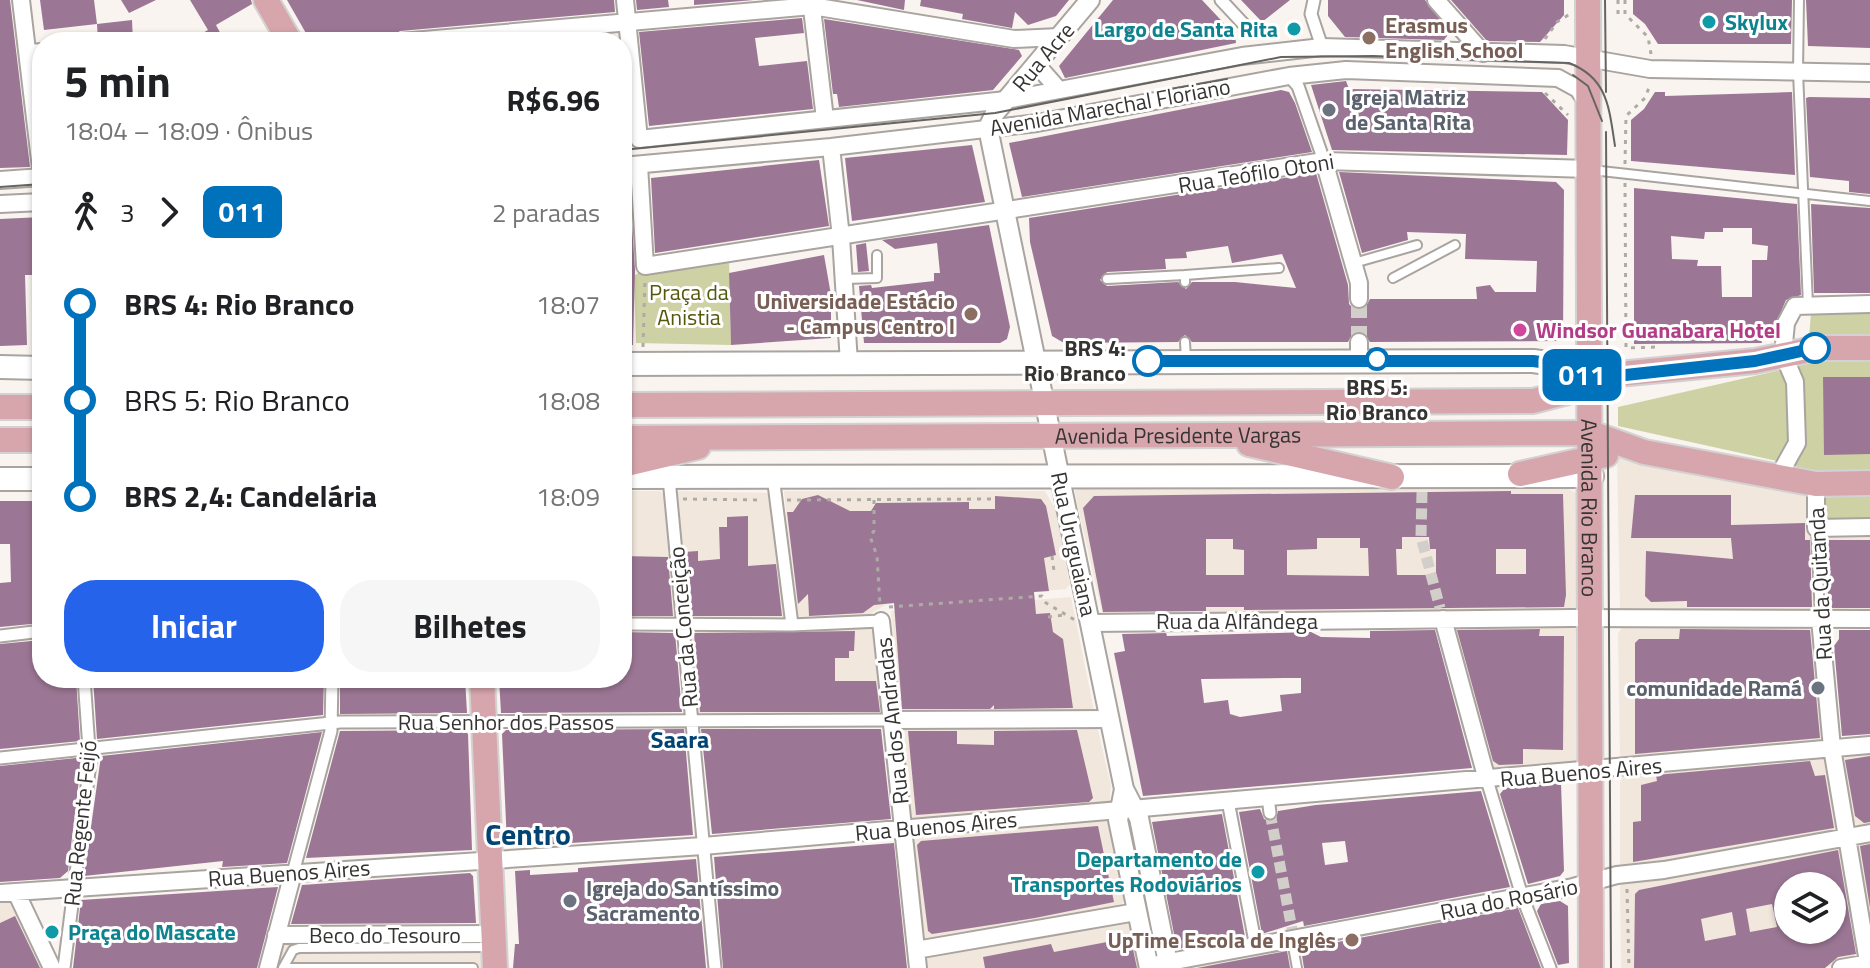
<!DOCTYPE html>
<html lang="pt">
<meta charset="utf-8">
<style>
body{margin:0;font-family:"Titillium Web",sans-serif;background:#f6f6f6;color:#202124;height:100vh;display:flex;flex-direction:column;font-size:30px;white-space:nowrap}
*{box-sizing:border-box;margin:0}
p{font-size:26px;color:#757577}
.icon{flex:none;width:44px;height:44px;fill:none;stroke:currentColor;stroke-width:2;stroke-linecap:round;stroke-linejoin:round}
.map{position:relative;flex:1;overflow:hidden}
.panel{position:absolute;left:32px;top:32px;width:600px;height:656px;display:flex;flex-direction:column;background:#fff;border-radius:32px;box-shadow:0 2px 6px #0004}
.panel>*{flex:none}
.badge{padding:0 16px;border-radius:12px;font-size:28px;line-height:52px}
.fabs{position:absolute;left:1774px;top:872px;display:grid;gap:16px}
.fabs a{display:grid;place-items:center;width:72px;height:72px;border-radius:50%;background:#fff;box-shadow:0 2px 6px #0004;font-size:40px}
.map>.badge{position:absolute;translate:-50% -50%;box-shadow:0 0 0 4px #fff}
.legs{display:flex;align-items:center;gap:12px;height:88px;padding:0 32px;font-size:26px}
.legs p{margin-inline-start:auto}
.overview{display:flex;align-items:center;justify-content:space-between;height:136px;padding:0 32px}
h1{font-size:44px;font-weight:700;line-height:60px}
.primary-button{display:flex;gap:16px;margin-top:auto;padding:16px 32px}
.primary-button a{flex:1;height:92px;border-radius:32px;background:#2563eb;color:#fff;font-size:32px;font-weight:700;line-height:92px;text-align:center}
.primary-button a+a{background:#f6f6f6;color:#202124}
ul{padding:0 32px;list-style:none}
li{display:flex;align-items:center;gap:28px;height:96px;font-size:30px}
li i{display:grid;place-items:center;width:12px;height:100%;margin:0 10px;background:currentColor}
li i::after{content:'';width:20px;height:20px;margin:-10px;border:6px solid;border-radius:50%;background:#fff}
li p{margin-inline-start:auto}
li:first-child i{background:linear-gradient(#0000 50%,currentColor 0)}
li:last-child i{background:linear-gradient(currentColor 50%,#0000 0)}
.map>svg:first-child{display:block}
</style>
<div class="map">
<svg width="1870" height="968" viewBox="0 0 1870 968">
<rect width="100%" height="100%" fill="#f9f4ef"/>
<path fill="#f1e7dc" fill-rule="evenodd" d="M1617,458L1809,497L1813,611L1620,610Z
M1078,488L1569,489L1576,493L1578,502V608L1575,611L1103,616L1077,503L1075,491Z
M622,491H660L666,496L676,619L622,621Z
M679,491L772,493L789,616L786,620L687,619L676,494Z
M784,491H1045L1055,509L1070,584L1066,589L887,604L863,618L800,619L796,616Z
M1870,533V613L1827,611L1823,534Z
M1071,597L1094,711L901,714L891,611Z
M1576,624L1577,761L1492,770L1450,625Z
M1809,624L1815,628L1826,743L1620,759L1618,634L1623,626Z
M875,628L882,664L883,716L696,717L690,629Z
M1097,726L1111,786L1109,804L910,819L901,727Z
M1870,752V825L1864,826L1857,825L1850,817L1840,757Z
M1821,755L1828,757L1839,833L1721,856L1620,866V782L1625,774Z
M1111,818L1127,897L1119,908L922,941L911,840L916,835Z
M1870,838V947L1856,843Z
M1841,843L1861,957L1858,961L1823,968H1621L1620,881ZM1788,886H1832V930H1788Z
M0,899H11L48,968H0Z
M1128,919L1144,968H923L925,954Z
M436,941L478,943L483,948V968H273L280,942Z
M1289,945L1293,968H1174Z"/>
<path fill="#cdd1a3" d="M729,259L731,345L636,343L634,276L644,269Z
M1811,313H1870V522L1824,519L1819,474L1777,461L1618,426V407L1807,364Z"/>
<path fill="#9c7795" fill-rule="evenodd" d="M0,0H10L30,167L0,168Z
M40,0H94L97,24L44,30Z
M121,0H156L129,13Z
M190,0H251L252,4L216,25L225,42H186L208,30Z
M287,0H614L615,12L400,31L391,37L311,42Z
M636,0H668L669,7L637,10Z
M694,0H754L694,5Z
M857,0H905L904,10Z
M921,0H1069L1056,16L1028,25L1015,12L1012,28L962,19L963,14L920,6Z
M1113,0H1202L1235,35L1236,43L1065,78L1059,66Z
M1241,0H1290L1262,22Z
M1328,0H1425L1450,32L1444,40L1345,37L1328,16Z
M1451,0H1564V15L1540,42L1487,41Z
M1633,0H1792L1791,44H1658L1645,24L1633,14Z
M1806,0H1870V48L1808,46Z
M802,18L804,33L755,38L759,66L807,61L813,109L649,126L639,32Z
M824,19L1019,50L1022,56L993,90L839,107L837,94H833Z
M132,20L133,42H98L97,24Z
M1346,81L1349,89L1542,92L1568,120L1567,155L1332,150L1311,85Z
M1281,90L1289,92L1295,103L1312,152L1022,197L1009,143Z
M1655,92H1665V96L1792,92L1795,175L1631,161V120L1644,109Z
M1809,97L1870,98V194L1849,192V181L1810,177L1806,98Z
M972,145L985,202L852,221L845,158Z
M819,160L829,226L655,253L651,178Z
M1339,172L1556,182L1564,190L1563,341L1370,342L1360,331L1353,333L1348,342H1192L1185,335L1178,342L1064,343L1052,336L1030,242L1029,218L1316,173L1348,285L1349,304L1354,309L1365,308L1370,299H1477L1476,287L1490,285L1495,292H1536L1537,261L1465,259L1466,234L1407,232L1408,240L1362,253ZM1228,246L1232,263L1282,254L1296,288L1235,282H1192L1186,289L1178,282L1107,286L1100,280L1107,272L1166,269L1165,259L1187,258L1186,252Z
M629,178L635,270L633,345H622V179Z
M1634,188L1797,204L1801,295L1786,300L1774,328L1761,339L1762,343L1634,344ZM1723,228H1752V244L1768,246L1767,260H1752V297H1722L1721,266H1697L1698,260L1672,259L1671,236L1704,239L1705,232H1723Z
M1811,204L1870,208V293H1814Z
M42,217V275H25L27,345L0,346V219Z
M989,225L1010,327L1007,339L1000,343H864L859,286L871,285L872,288L934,281V273H940L937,243L895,249L882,240Z
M866,243L869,271L858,272L856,245Z
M824,255L831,295V338L731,345L729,273Z
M1823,377H1870V454L1824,455Z
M1511,491V494H1563L1566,595L1564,607L1244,610V607H1206V611L1103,612L1083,508L1094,496ZM1402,537H1429L1430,549H1436V575H1397L1396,549H1402ZM1317,538H1360V548H1368L1369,576L1287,575V550L1317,549ZM1206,539H1233V549L1244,550V575H1206ZM1496,549H1526V574H1496Z
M818,495L850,511H871L876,503L969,502V509H995V496L1041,499L1046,506L1056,555L1044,558L1049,591L1034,592L1036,614L1050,613L1053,632L1063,639L1073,708L994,709V705L990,709H902L894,603L874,605L863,613L809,616L808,594L798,604L787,512H793L802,499Z
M1635,495H1731V525L1805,523V540H1810L1812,607H1687V601L1651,602L1645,596L1646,551L1733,559L1731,538H1631Z
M0,501H42V623L0,627V583L11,582L10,544H0Z
M748,516V566L776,564L782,616H690L684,552L698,551V561L720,559L719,527H727V517Z
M1824,540H1870V608H1829Z
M622,556L668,557L673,616H622Z
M1540,629L1539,636H1564L1563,750L1523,749V764L1499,765L1493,761L1457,630Z
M1680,629L1810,630L1820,738L1635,754V643L1639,639H1679Z
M1435,630L1472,768L1143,796L1114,653L1125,651L1122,634L1166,633L1167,636L1311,632L1321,637L1370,638V631ZM1284,678H1301V693L1280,695L1282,711L1240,717L1230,714L1228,700L1204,703L1201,679Z
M1839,630H1870V734L1842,736L1834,646L1839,639Z
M855,631L854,651H849V658H835V681H876L880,712H700L694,633Z
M622,632L675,633L682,712L501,713L499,678H622Z
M42,640V678H76L80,741L0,749V644Z
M93,678H324L323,715L97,739Z
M340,678H465L467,713L340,714Z
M684,729L693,835L510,847L507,844L502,734L506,730Z
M701,729H881L891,819L712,834Z
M464,730L468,734L472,850L306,858L340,731Z
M1077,730L1093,798L1089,802L916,815L908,731H957V744L994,745V731Z
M322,732L287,863L222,867L223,861L84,876L101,756Z
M1870,756V822L1864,823L1855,816L1845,760Z
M76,758L81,763L68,871L60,878L0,882V766Z
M1810,761L1815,776L1825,775L1834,828L1633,862V822L1641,821V785L1657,781L1656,775Z
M1561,783L1564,871L1560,876L1528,884L1500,794L1505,788Z
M1481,791L1510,887L1304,926L1303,921L1262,934L1239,812L1260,809L1264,819L1270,821L1276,819L1278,811L1316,805ZM1345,841L1348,862L1325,865L1322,843Z
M1222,814L1245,937L1177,949L1152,822Z
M1098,826L1114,902L1035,918L932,934L928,931L917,845L921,841Z
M894,843L907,968H723L714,857Z
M1870,844V908L1860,846Z
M1838,850L1856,954L1838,957L1825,968H1634L1635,894L1639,890ZM1788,886H1832V930H1788ZM1772,904L1777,927L1750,932L1746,909ZM1732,912L1736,935L1705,941L1701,919Z
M696,859L706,968H513L515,944H519L515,871L530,870V875L578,872V868Z
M470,873L473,876L476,923L291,924L302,885Z
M278,887L257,968H73L81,900Z
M1560,901L1568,906L1569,963L1558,965L1537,911L1541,904Z
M1518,908L1541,968H1304L1301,949Z
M15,916L40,968H0V923Z
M1123,939L1131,940L1137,968H985L983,957L1051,944L1054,952Z
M1287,951L1290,968H1197L1234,961Z"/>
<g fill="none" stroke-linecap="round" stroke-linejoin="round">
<path stroke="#d2cec9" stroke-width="11" stroke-dasharray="11 5.5" stroke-linecap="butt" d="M1422,492L1421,537L1440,608
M1270,813L1292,929"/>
<path stroke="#d2cec9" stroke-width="16" stroke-dasharray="16 8" stroke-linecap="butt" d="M1359,342V299"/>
<g stroke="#a9a49f" stroke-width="12">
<path id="service" d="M1799,0L1798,72L1808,305
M28,49L42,48
M1592,170L1870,201
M1354,263L1417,245
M1185,275L1279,268
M1393,278L1455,245
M844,279L877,278V255
M1107,279L1185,275V282
M1185,342L1186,359
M1816,528L1820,618
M1292,941L1297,968
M283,968L293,950L299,948L493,947
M283,968H473"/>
</g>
<g stroke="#a9a49f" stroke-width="15">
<path id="pedestrian" d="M1221,0L1250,31
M1314,0L1311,14L1322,47
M1289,76L1298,86L1324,161
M773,476L792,625
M669,478L715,968
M622,624L792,625L881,621
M0,636L42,631
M0,758L340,722L892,720
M1487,780L1522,896L1550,968
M1268,797L1270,813
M1228,801L1256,947
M293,873L331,731L332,678
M64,968L90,763L84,678"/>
</g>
<g stroke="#a9a49f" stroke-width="20">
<path id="minor" d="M625,0L639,139L1006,100L1242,56L1322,47L1564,54L1650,69L1870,73
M811,0L825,119
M1436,0L1483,53
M401,42L812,6L1014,39L1059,37
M1037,65L1059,90
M831,147L841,237L849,363
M1324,161L1359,283V299
M639,165L645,266L1324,161L1588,169
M622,166L831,147L1037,123L1289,76L1346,70L1558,78L1578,89L1588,104
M0,180L42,177L21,0
M0,204L42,202
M1359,359V342
M1778,477L1797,443L1795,382L1783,354L1786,323L1795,306L1870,304
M1816,484V528L1870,527
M1443,619L1487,780
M1820,619L1832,748L1869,968
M881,621L918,968
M1091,623L1574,618L1870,619
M892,720L1109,719
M16,892L52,968
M0,893L703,846L1870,745
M276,935L493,934
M916,950L1136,912
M1158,964L1573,887L1617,875L1664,870L1870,833
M268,968L293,873
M1841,968L1870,963"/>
</g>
<g stroke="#a9a49f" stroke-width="22">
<path id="tertiary" d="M1090,0L995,113L988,128L1124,789L1139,818L1169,968
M1124,789L1118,820L1149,968"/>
</g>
<g stroke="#a9a49f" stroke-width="26">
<path id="secondary" d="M622,364L1533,361L1555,364L1587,377
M0,367L42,368
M622,477L1592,476
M0,479H42"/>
</g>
<g stroke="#d3d2d2" stroke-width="28">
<g id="primary">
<path d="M266,0L290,42"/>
<path id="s1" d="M1588,0L1591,968"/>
<path d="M622,405L1533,401L1572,391L1587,377L1755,361L1819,348H1870"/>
<path d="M0,407H42"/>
<path id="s2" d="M622,438L1591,433L1644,452L1816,484L1870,483"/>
<path d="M0,440H42"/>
<path d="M1249,444L1392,477"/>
<path d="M622,465L698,447"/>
<path d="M1520,474L1606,455"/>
<path d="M482,678L495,968"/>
</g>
</g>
<path stroke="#aeaba7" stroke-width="3" stroke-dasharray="4 6" stroke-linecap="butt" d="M1625,0V14L1648,37L1651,54
M1618,14V0
M1545,39L1557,22L1570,14
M1545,93L1568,115
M1625,164L1626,116L1645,98L1650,85
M1625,183L1626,348L1659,347
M643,347L645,278
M683,499L763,500
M787,500L995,499
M874,500V531L870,536L877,556L880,606
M1052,556L1054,571
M889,607L1042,596L1046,603L1075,620
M1048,617L1065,615
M1627,889L1629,968"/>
<use href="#service" stroke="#fff" stroke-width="8"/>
<use href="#pedestrian" stroke="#fff" stroke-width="11"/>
<use href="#minor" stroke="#fff" stroke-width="16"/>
<use href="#tertiary" stroke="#fff" stroke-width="18"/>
<use href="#secondary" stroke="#fff" stroke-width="22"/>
<use href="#primary" stroke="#d7a6ac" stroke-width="24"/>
<path stroke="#666461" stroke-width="2" d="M1605,0L1606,92
M1573,75L1588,86L1602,121
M1165,90L1227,79
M1606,132L1611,968
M622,150L995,113L1281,57L1373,56L1569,63C1608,78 1609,108 1615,146
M0,187L42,184"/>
</g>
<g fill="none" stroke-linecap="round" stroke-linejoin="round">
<g stroke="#fff" stroke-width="18">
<path id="line-1" d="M1148,361H1533L1555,364L1587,377H1607L1755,361L1815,348"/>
</g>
<use href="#line-1" stroke="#0072bc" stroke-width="12"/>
</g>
<g fill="#0f9aa8" stroke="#fff" stroke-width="3">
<circle cx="1709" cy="22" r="8"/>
<circle cx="1294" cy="29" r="8"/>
<circle cx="1258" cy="872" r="8"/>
<circle cx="52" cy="932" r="8"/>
</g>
<g fill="#8d6e63" stroke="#fff" stroke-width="3">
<circle cx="1369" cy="38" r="8"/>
<circle cx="971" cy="314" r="8"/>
<circle cx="1352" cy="940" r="8"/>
</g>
<g fill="#6b7280" stroke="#fff" stroke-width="3">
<circle cx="1329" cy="110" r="8"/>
<circle cx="1818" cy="688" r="8"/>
<circle cx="570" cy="901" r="8"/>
</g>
<circle fill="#d1479c" stroke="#fff" stroke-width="3" cx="1520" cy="330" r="8"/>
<g fill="#fff" stroke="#0072bc" stroke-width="4">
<circle cx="1815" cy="348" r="14"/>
<circle cx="1377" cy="359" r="10"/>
<circle cx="1148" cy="361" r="14"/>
</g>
<g text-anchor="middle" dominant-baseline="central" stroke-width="6" stroke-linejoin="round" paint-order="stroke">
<g font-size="22" font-weight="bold" fill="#0d838f" stroke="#fff" text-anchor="start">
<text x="1725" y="22">Skylux</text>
<text x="1278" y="29" text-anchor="end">Largo de Santa Rita</text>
<text x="1242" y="859" text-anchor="end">Departamento de<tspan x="1242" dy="25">Transportes Rodoviários</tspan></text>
<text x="68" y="932">Praça do Mascate</text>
</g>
<g font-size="22" font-weight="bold" fill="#785e54" stroke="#fff" text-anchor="end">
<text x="1385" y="25" text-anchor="start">Erasmus<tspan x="1385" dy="25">English School</tspan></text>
<text x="955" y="301">Universidade Estácio<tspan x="955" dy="25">- Campus Centro I</tspan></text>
<text x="1336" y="940">UpTime Escola de Inglês</text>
</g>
<g font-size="22" fill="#363432" stroke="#fff">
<text transform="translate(1043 57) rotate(-50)">Rua Acre</text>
<text transform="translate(1110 107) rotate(-10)">Avenida Marechal Floriano</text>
<text transform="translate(1256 173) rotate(-9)">Rua Teófilo Otoni</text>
<text stroke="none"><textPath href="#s2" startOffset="556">Avenida Presidente Vargas</textPath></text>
<text stroke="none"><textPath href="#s1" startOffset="508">Avenida Rio Branco</textPath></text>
<text transform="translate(1074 544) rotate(78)">Rua Uruguaiana</text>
<text transform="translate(1820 584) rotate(-93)">Rua da Quitanda</text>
<text x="1237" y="621">Rua da Alfândega</text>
<text transform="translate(683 627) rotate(-95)">Rua da Conceição</text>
<text transform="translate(892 721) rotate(-96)">Rua dos Andradas</text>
<text x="506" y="722">Rua Senhor dos Passos</text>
<text transform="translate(1581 772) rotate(-5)">Rua Buenos Aires</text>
<text transform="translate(80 823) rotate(-84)">Rua Regente Feijó</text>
<text transform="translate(936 826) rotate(-5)">Rua Buenos Aires</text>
<text transform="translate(289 873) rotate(-4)">Rua Buenos Aires</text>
<text transform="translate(1509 899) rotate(-11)">Rua do Rosário</text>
<text x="385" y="935">Beco do Tesouro</text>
</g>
<g font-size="22" font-weight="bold" fill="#5b616d" stroke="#fff" text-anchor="start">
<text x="1345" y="97">Igreja Matriz<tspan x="1345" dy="25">de Santa Rita</tspan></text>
<text x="1802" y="688" text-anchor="end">comunidade Ramá</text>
<text x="586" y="888">Igreja do Santíssimo<tspan x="586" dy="25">Sacramento</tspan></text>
</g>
<g font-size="22" fill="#55580c" stroke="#fff">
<text x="689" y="292">Praça da<tspan x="689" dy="25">Anistia</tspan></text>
</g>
<g font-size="22" font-weight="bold" fill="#b23c85" stroke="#fff" text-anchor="start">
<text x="1536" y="330">Windsor Guanabara Hotel</text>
</g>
<g font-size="22" font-weight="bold" fill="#363432" stroke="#fff" text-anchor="end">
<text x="1126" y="348">BRS 4:<tspan x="1126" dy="25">Rio Branco</tspan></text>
<text x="1377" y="387" text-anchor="middle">BRS 5:<tspan x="1377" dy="25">Rio Branco</tspan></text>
</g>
<g font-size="24" font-weight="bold" fill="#014473" stroke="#fff">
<text x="680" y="739">Saara</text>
</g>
<g font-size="30" font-weight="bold" fill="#014473" stroke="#fff">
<text x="528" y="834">Centro</text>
</g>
</g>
</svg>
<div class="fabs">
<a><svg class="icon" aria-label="layers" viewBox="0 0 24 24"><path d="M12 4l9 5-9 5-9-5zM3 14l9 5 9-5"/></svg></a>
</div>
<b class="badge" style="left:1582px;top:375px;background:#0072bc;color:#fff">011</b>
<section class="panel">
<div class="overview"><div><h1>5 min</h1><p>18:04 – 18:09 · Ônibus</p></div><b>R$6.96</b></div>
<div class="legs"><svg class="icon" aria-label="walk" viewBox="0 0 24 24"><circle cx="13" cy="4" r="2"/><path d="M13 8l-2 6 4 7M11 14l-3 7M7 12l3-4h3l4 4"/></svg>3<svg class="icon" aria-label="forward" viewBox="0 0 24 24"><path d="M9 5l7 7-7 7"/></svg><b class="badge" style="background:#0072bc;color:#fff">011</b><p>2 paradas</p></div>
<ul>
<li><i style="color:#0072bc"></i><b>BRS 4: Rio Branco</b><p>18:07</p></li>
<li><i style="color:#0072bc"></i><span>BRS 5: Rio Branco</span><p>18:08</p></li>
<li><i style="color:#0072bc"></i><b>BRS 2,4: Candelária</b><p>18:09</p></li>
</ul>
<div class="primary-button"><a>Iniciar</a><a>Bilhetes</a></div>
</section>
</div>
